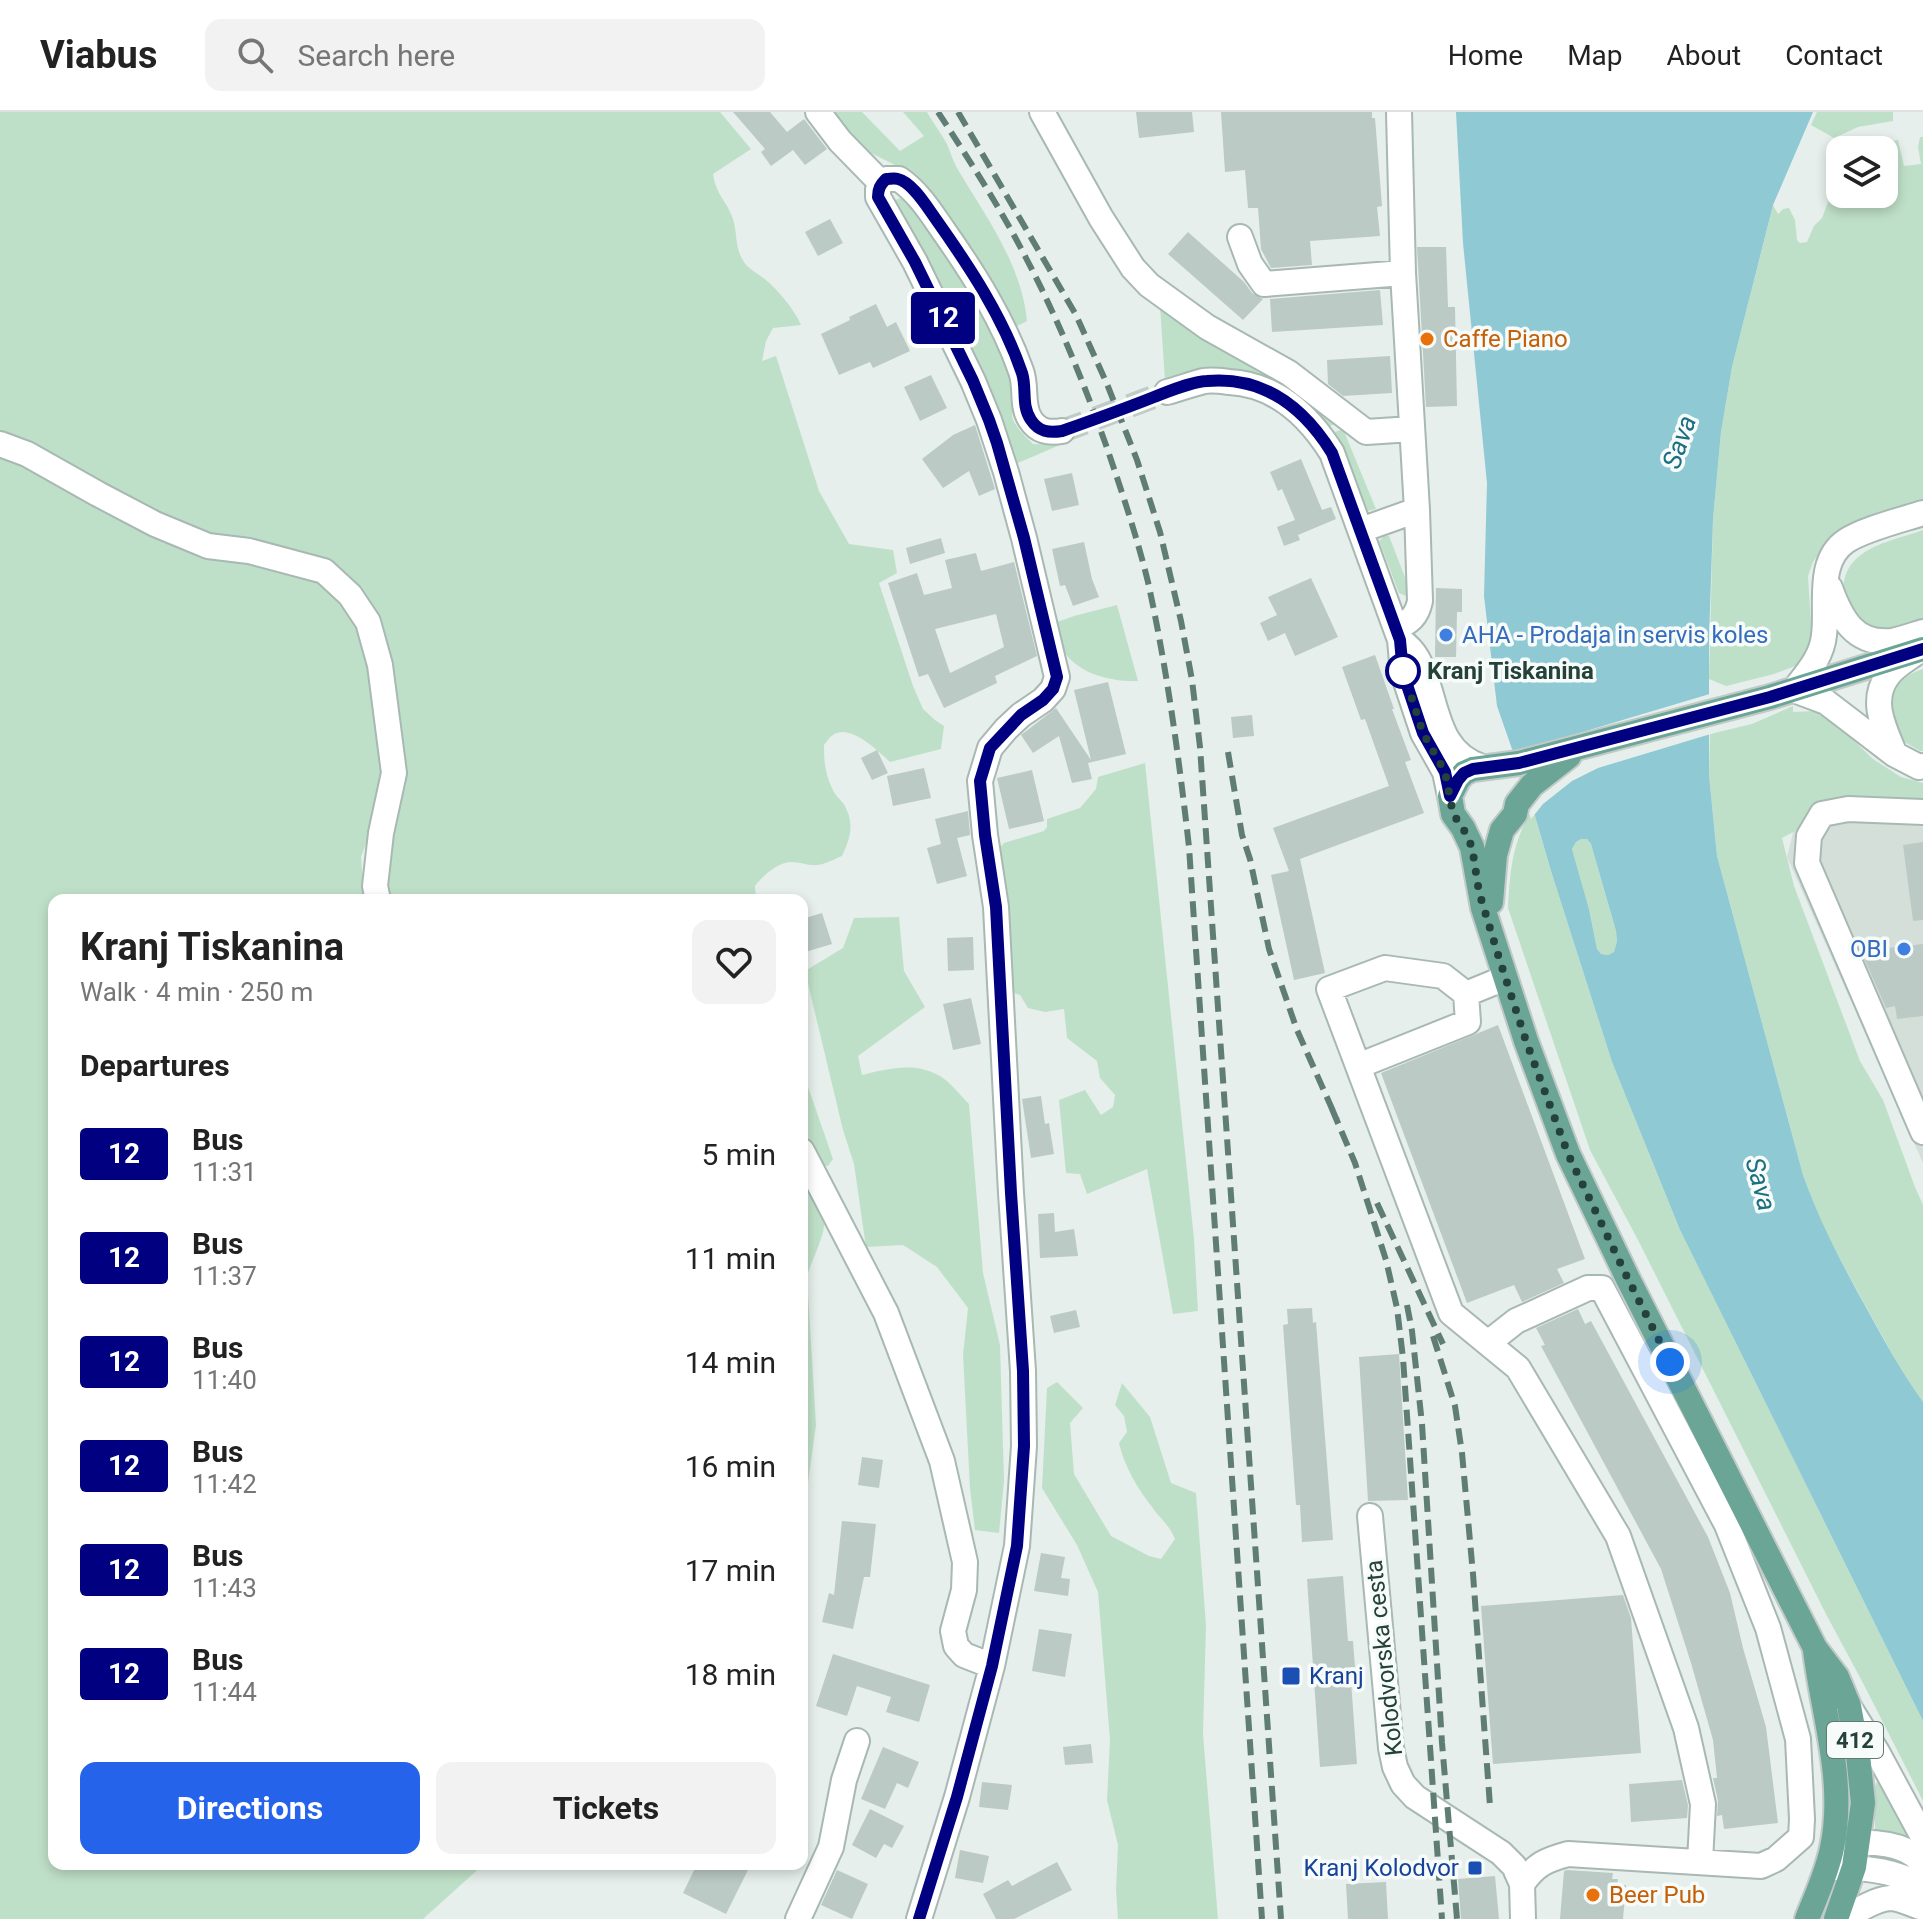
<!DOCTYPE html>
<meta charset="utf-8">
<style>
body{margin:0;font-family:Roboto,sans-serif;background:#f2f2f2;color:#222;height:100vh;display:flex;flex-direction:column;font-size:30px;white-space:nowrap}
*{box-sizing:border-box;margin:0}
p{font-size:26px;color:#767676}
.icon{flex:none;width:44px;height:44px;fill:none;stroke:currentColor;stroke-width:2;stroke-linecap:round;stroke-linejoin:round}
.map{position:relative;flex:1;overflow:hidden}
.details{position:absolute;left:48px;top:782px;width:760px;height:976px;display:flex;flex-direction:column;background:#fff;border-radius:16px;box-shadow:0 4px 12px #0003}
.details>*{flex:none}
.badge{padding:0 16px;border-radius:6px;font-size:28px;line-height:52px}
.buttons{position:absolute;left:1826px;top:24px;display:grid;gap:16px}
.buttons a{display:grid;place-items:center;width:72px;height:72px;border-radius:16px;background:#fff;box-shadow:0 4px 12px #0003;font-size:40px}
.you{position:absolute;width:40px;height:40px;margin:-20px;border:6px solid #fff;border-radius:50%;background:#1a73e8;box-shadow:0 0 0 12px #1a73e833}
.map>.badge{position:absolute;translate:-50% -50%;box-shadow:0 0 0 4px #fff}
h2{padding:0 32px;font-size:30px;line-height:72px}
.round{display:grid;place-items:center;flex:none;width:84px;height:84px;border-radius:16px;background:#f2f2f2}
.head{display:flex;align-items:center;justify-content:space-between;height:136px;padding:0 32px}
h1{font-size:38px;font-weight:700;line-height:60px}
.primary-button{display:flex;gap:16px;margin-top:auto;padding:16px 32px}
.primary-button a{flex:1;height:92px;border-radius:16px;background:#2563eb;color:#fff;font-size:32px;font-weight:700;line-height:92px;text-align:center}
.primary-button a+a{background:#f2f2f2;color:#222}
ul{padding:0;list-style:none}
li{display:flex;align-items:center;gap:24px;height:104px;padding:0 32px}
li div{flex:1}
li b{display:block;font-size:30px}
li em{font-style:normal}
li .badge{min-width:88px;font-weight:700;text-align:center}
header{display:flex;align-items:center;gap:48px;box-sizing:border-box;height:112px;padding:0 40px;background:#fff;border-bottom:2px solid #e0e0e0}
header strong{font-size:38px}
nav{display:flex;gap:44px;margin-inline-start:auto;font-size:28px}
.search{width:560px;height:72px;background:#f2f2f2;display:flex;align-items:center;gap:20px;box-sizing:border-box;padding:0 28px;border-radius:16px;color:#767676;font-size:30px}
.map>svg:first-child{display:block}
</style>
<header>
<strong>Viabus</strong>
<div class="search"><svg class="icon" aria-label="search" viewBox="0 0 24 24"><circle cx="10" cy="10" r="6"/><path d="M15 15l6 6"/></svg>Search here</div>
<nav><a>Home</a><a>Map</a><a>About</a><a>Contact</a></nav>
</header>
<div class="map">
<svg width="1923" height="1807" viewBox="0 0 1923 1807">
<rect width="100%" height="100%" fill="#e6efeb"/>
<path fill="#d4dfda" d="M1803,680L1923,692V1051L1787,745Z"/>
<path fill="#bfe0c8" d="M0,0H720L751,37L713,62C716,83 727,89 733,107C738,123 734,139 747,154C751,158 757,161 762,165C775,174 795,198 801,213L773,216L766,229L762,249L776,244L819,379L849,432L893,438L897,461L879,471L913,574L923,597L935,608L944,614L941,637L890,650C878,639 850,611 833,623C829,625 827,630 824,633C824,649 825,662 832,676C834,682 839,686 843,691C855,710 851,725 842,744C834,747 826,752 818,753C808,754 801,750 792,750C777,750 763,764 755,774L756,788H699L685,783L663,788H390L387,770L390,736L399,694L355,477L210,425L0,324Z
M832,0H862L900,39L924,24L903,0H927C933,11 941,21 947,32C951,42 954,52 960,61C987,106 1022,154 1027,209L1013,216L915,67L895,53L865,38L845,19Z
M1817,0H1893V9L1858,15L1834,26L1811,13Z
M1920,25H1923V388L1872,402L1830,425L1813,450L1808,464L1812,528L1806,543L1798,553L1774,562L1726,574L1709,567L1713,407L1721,320L1732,255L1773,93L1778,102L1783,97L1789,96L1795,108L1797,128L1800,131L1807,130L1814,114L1822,106L1840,59V82H1884V38H1854L1856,35L1898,28L1904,54L1921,52L1918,35Z
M900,86C928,99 1000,226 1009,258C1012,268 1014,279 1013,289C1013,296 1011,301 1013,308C1017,316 1026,325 1033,332L1060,333L1013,353L893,89Z
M1160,194L1250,248L1340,310L1330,314C1296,275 1255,252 1202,258C1190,260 1177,265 1165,268Z
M1343,317L1376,397L1368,399L1335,320Z
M0,344L319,467L340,483L361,517L369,548L385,664L372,716L361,745L364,788H54V1752H484L423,1807H0Z
M1923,418V510C1910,513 1893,520 1881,518C1847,514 1831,472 1855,448C1872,431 1901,426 1923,418Z
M1384,424H1389L1410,478L1406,484L1399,481L1379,429Z
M1117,493L1138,569C1111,570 1076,562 1062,536C1058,529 1057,519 1054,511L1074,504Z
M1923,557V639H1920L1901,628L1888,594C1896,573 1900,565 1923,557Z
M1793,594V600L1815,599L1843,618L1873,647L1901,665L1923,671V690L1810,700L1797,718L1782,726L1794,774L1860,949L1883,988L1915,1075L1923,1093V1290L1907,1269L1832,1133L1812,1090L1803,1063L1717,744L1709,663L1710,622L1752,612Z
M1145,651L1194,1127L1198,1199L1173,1202L1147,1057L1087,1082L1080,1062L1066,1061L1059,988L1085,978L1101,1003L1113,995L1115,983L1100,966L1097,949L1067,926L1064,897L1045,900L1028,896L1020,883L1014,881L1008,795L999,737L1004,731L1044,719L1047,715V707L1080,696L1096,677L1098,665Z
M1533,697L1551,759L1612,950L1680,1118L1923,1609V1689L1863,1571L1827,1504L1638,1128L1590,1038L1508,796C1510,759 1512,729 1533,697Z
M1581,727H1587L1591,732L1616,819L1617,829L1614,840L1608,843L1601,842L1597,837L1589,797L1572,737L1576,730Z
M899,805L904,859L925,895L858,944L862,963C886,957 913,950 936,962C949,968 959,982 969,992L983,1161L1000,1233L1004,1369L999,1421L975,1418L970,1376L963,1243L968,1196L937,1155L903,1133L866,1135L854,1052L843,1018L805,859L843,836L854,806Z
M802,952L807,972L833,1047L828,1054L819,1053L802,1020Z
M802,1063C808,1072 816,1080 821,1090C833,1114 813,1141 807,1165L816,1313L802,1414Z
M1057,1270L1083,1296L1070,1311L1074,1362L1111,1424L1149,1444L1161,1447L1175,1427C1168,1411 1161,1408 1152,1395C1138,1377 1124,1354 1119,1331L1127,1320L1124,1304L1115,1293L1122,1271L1150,1305L1171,1371L1196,1381L1206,1513L1203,1622L1218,1807H1118L1116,1778L1118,1733L1107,1688L1110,1628L1098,1480L1077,1433L1042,1376L1047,1276Z
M1881,1670L1910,1725L1908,1728L1875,1722V1676L1876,1671Z"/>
<path fill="#8ec9d4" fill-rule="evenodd" d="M1456,0H1813L1773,93L1732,255L1721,320L1713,407L1709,526V663L1717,744L1803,1063C1820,1111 1843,1154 1868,1199C1885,1230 1902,1261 1923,1290V1609L1680,1118L1612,950L1551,759L1533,697L1497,594L1484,484L1487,371L1463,131ZM1581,727H1587L1591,732L1616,819L1617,829L1614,840L1608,843L1601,842L1597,837L1589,797L1572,737L1576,730Z"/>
<path fill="#e6efeb" d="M1713,581L1714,621L1598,656L1572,669L1543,692L1531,707L1509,640H1516Z"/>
<path fill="#bbcac4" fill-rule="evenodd" d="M733,0H770L787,20L804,7L827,37L805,53L793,38L771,54L761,40L765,37Z
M1136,0H1192L1194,20L1139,26Z
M1221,0H1372V6H1375L1382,94L1377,95L1380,124L1310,129L1312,153L1271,156L1261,137L1258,96H1248L1245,58L1225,60Z
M830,107L843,131L818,144L805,120Z
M1188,120L1244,170L1252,181L1263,187L1243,208L1168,142Z
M1417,135H1446L1448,195H1455L1457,294L1426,295Z
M1380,178L1383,213L1272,220L1270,187Z
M876,192L887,215L896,210L910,239L873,256L870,250L839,263L821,222L850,208L849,205Z
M1390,244L1392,281L1343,284L1328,272L1327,248Z
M931,263L947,296L920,309L904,275Z
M975,313L995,377L979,384L969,359L943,376L922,347L953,323Z
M1301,347L1322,398L1331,395L1336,407L1298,423L1300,428L1284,434L1277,415L1295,408L1282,377L1278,379L1270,360Z
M1072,361L1079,393L1052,399L1044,367Z
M941,426L945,441L910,452L906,436Z
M1084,430L1092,467L1099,485L1073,494L1065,473L1060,474L1052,437Z
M976,441L981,459L1014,450L1037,544L995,564L997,571L944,596L928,562L919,565L888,471L917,461L924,483L952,476L945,448ZM996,502L1004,535L950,561L935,517Z
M1311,466L1338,525L1295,544L1285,521L1268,529L1260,511L1277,503L1268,485Z
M1436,476L1462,477V500H1457L1456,545H1435Z
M1375,543L1394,597H1392L1411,648L1405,650L1424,701L1300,747L1325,861L1294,868L1271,763L1289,759L1273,716L1389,674L1365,607L1361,608L1342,555Z
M1108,570L1126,642L1088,651L1092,667L1072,671L1059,624L1033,641L1021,623L1056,596L1091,648L1074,578Z
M1252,603L1254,624L1233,626L1231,605Z
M877,638L888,661L872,668L861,646Z
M924,656L931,686L893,694L887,664Z
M1032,658L1044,709L1009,717L997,666Z
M968,699L970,723L957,726L967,764L937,772L927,736L941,732L935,707Z
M1923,730V808L1913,809L1903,733Z
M822,801L832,832L802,841V807Z
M973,825L974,858L948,859L947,826Z
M1923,832V904L1897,907L1895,894L1886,896L1861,839Z
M971,886L981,932L953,938L943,892Z
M1498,913L1585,1147L1557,1157L1564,1171L1522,1190L1514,1173L1467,1191L1381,961Z
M1041,984L1045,1012L1049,1011L1054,1042L1031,1046L1022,987Z
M1054,1101L1055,1120L1074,1117L1078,1144L1040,1146L1038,1102Z
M1312,1196L1313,1211L1316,1210L1333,1428L1302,1430L1300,1393H1296L1283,1213L1288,1212L1287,1197Z
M1578,1197L1585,1212L1591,1209L1708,1425L1730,1481L1743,1536L1766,1615L1778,1711L1724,1717L1722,1703L1717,1704L1718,1689L1713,1666H1717L1713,1628L1691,1551L1661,1457L1541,1234L1545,1233L1536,1216Z
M1076,1198L1080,1215L1054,1221L1050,1204Z
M1399,1242L1408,1388L1368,1389L1359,1245Z
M862,1345L883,1348L879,1376L858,1373Z
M842,1409L876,1412L870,1465H864L853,1517L822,1510L829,1481L834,1483Z
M1041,1441L1065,1445L1061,1466L1070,1467L1068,1484L1034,1479Z
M1343,1464L1348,1529H1353L1355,1555H1350L1357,1652L1320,1655L1307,1467Z
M1623,1483L1631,1506L1641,1641L1493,1652L1481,1494Z
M1039,1517L1072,1522L1065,1565L1032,1559Z
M833,1542L930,1573L919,1610L886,1600L891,1585L857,1574L847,1604L816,1594Z
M1091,1632L1093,1651L1065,1653L1063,1635Z
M883,1635L919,1650L908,1676L897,1671L885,1697L861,1687Z
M1682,1668L1688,1693L1687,1706L1631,1710L1629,1672Z
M982,1670L1012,1673L1008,1698L979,1695Z
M870,1697L904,1714L892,1736L884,1732L876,1746L852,1733Z
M960,1738L989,1744L983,1771L955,1766Z
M1057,1750L1072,1778L1014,1807H996L983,1782L1008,1768L1012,1774Z
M697,1752H751L726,1802L683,1781Z
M837,1758L868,1772L852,1807L821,1793Z
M1567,1758L1613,1761L1612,1767H1618L1617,1773H1626L1623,1807H1560L1564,1759Z
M1495,1764L1499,1807H1461L1458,1767Z
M1386,1770L1388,1807H1348L1346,1772Z"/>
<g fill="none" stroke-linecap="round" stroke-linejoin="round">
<path stroke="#bfccc8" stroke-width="24" stroke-dasharray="24 12" stroke-linecap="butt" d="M1062,319L1167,280"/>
<g stroke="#a8b8b2" stroke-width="28">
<path id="minor" d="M818,0L840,29L881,71
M1042,0L1101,106L1133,156L1149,173L1207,215L1289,261L1366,320L1412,317
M881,71L878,77V85L915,150L973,269L989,308L1006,360L1024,426L1057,565L1053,577L1043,588L1021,603L1006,617L990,636L980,669L985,723L996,795L1011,1081L1023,1259L1024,1334L1017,1434L992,1554L957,1685L919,1807
M881,71L886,67H899C918,80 930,99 943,118C974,162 1003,208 1021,259C1027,275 1021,293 1030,307C1038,320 1049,321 1062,319
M1240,125L1250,152L1264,172L1403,161
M1167,280C1179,277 1191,272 1204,269C1211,268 1221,269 1229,270C1275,272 1309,304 1332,341L1400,528L1403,561L1423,621L1445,660L1450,684
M0,332L27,342L98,382L155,412L208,434L249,439L324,459L350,483L368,510L380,553L394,661L381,721L375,774L378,788
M1923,401C1901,408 1864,417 1846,429C1816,449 1828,494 1824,523C1822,545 1807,561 1794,578L1826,590L1894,642L1919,655L1923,654
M1361,418L1417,398
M1830,476C1841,506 1854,533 1892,529C1902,527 1913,523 1923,520
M1396,516C1410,510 1417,504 1420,489L1417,398L1403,161L1399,0
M1400,528C1407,533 1413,539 1417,546C1439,585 1432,639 1482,655
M1894,640C1884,616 1870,589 1887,565C1893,555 1908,547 1917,540
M1923,700L1848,697L1822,702L1809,724L1807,751L1923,1020
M1466,882L1505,866
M1358,954L1468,910L1466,882L1443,864L1385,856L1329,877L1451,1201L1518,1256L1618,1424L1686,1616L1703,1692L1700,1750
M802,1039L886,1201L942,1349L965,1450L964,1478L953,1519L956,1534L964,1543L992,1554
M1488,1231L1516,1209L1588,1176H1602L1727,1413L1768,1516L1798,1627L1802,1707L1801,1725L1776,1747L1761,1754L1568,1742C1546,1748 1536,1752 1522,1772
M1370,1404L1391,1636L1395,1655L1403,1672L1415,1685L1501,1741L1514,1754L1522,1772L1523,1807
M1849,1595L1877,1640L1923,1725
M1836,1732C1860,1730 1893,1728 1914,1743C1918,1746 1920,1750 1923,1753
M1833,1756C1859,1755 1907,1758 1923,1780
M798,1807L831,1735L844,1668L857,1629
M1847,1807C1856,1798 1877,1787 1890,1786C1900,1786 1913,1793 1923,1796"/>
</g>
<g stroke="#c2cac8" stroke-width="28">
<path id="major" d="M1491,790L1495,743L1502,718L1515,702L1517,692L1532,673L1569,644
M1807,1807C1816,1784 1827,1761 1832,1736C1846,1669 1823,1604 1815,1538
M1836,1807L1854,1755L1863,1691L1858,1643L1849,1594L1837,1565L1815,1536L1628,1167L1568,1042L1526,929L1483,796L1472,735L1463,716L1453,702L1450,684L1458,668L1464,661L1473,657L1519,651L1770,585L1923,537"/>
</g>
<use href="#minor" stroke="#fff" stroke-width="24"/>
<use href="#major" stroke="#6aa596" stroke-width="24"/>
<path stroke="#5f7d75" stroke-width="6" stroke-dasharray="16 8" stroke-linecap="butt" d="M938,0C969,48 1000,95 1026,146C1058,207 1084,271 1107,336C1122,380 1137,425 1148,470C1167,557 1179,646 1189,735L1262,1807
M958,0L1076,203L1107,272L1137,348L1160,420L1181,509L1192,568L1200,635L1281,1807
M1228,640L1242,723L1250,747L1269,837L1297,918L1337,1008
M1332,997L1355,1051L1386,1148L1397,1196L1403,1246L1442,1807
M1377,1091L1443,1232
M1407,1193L1412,1219L1422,1312L1442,1631L1457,1807
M1433,1224L1455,1294L1462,1341L1473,1462L1490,1694"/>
</g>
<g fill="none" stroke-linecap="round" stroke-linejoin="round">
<g stroke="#fff" stroke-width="18">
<path id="line" d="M919,1807L957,1685L992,1554L1017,1434L1024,1334L1023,1259L1011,1081L996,795L985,723L980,669L990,636L1021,603L1043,588L1053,577L1057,565L1024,426L997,331L989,308L973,269L915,150L878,85C878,77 880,73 886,67C890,67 894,66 898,67C912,70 927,95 935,106C969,154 1003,205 1022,261C1027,276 1021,294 1031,308C1039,320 1049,321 1062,319C1093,308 1124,297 1154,285C1170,279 1190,270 1207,269C1264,264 1304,296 1332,341L1400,528L1403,561L1423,621L1445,660L1450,684L1458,668L1464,661L1473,657L1519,651L1770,585L1923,537"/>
</g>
<use href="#line" stroke="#000080" stroke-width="12"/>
<path stroke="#24423a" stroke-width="8" stroke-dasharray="0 14.4" d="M1403,559L1423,621L1445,660L1453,702L1463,716L1472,735L1479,780L1499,846L1526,929L1568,1042L1628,1167L1670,1250"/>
</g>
<g fill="#e8710a" stroke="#f7fbf9" stroke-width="3">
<circle cx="1427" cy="227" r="8"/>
<circle cx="1593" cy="1783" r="8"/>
</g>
<g fill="#3f7fe0" stroke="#f7fbf9" stroke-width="3">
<circle cx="1446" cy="523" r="8"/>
<circle cx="1904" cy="837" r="8"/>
</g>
<circle fill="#fff" stroke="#000080" stroke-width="4" cx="1403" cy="559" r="16"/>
<g fill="#1a4fb4" stroke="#f7fbf9" stroke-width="3">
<rect x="1281" y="1554" width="20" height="20" rx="4"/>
<rect x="1467" y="1748" width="16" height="16" rx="4"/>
</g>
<g text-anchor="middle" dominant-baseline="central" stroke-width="7" stroke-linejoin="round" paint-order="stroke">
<rect fill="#f7fbf9" stroke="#637a73" stroke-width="2" x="1827" y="1610" width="56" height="36" rx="6"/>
<g font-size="22" font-weight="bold" fill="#24423a">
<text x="1855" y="1628">412</text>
</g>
<g font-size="24" fill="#c56008" stroke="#f7fbf9" text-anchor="start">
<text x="1443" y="227">Caffe Piano</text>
<text x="1609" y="1783">Beer Pub</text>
</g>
<g font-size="24" fill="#366cbe" stroke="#f7fbf9" text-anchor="start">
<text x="1462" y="523">AHA - Prodaja in servis koles</text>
<text x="1888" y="837" text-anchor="end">OBI</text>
</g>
<g font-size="24" font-weight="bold" fill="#24423a" stroke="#f7fbf9" text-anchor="start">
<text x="1427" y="559">Kranj Tiskanina</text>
</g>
<g font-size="24" fill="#24423a" stroke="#f7fbf9">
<text transform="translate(1384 1546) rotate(-96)">Kolodvorska cesta</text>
</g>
<g font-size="24" fill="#164399" stroke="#f7fbf9" text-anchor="start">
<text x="1309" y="1564">Kranj</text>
<text x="1459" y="1756" text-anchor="end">Kranj Kolodvor</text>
</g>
<g font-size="26" font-style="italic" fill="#1c6f80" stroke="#f7fbf9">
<text transform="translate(1679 330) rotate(-71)">Sava</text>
<text transform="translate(1761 1072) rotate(75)">Sava</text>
</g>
</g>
</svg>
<div class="buttons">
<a><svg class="icon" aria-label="layers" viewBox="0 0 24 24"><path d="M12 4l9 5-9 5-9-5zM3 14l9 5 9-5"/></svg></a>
</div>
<div class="you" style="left:1670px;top:1250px"></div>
<b class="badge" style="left:943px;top:206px;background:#000080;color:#fff">12</b>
<section class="details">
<div class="head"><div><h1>Kranj Tiskanina</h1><p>Walk · 4 min · 250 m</p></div><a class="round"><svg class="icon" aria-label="heart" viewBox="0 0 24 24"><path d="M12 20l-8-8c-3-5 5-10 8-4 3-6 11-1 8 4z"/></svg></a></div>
<h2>Departures</h2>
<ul>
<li><span class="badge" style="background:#000080;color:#fff">12</span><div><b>Bus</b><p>11:31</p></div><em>5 min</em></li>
<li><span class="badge" style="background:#000080;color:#fff">12</span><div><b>Bus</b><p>11:37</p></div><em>11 min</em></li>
<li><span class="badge" style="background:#000080;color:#fff">12</span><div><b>Bus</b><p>11:40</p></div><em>14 min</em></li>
<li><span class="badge" style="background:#000080;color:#fff">12</span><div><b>Bus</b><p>11:42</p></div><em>16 min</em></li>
<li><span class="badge" style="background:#000080;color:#fff">12</span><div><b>Bus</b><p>11:43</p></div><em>17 min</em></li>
<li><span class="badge" style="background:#000080;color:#fff">12</span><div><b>Bus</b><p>11:44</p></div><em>18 min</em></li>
</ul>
<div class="primary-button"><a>Directions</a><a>Tickets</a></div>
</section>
</div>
